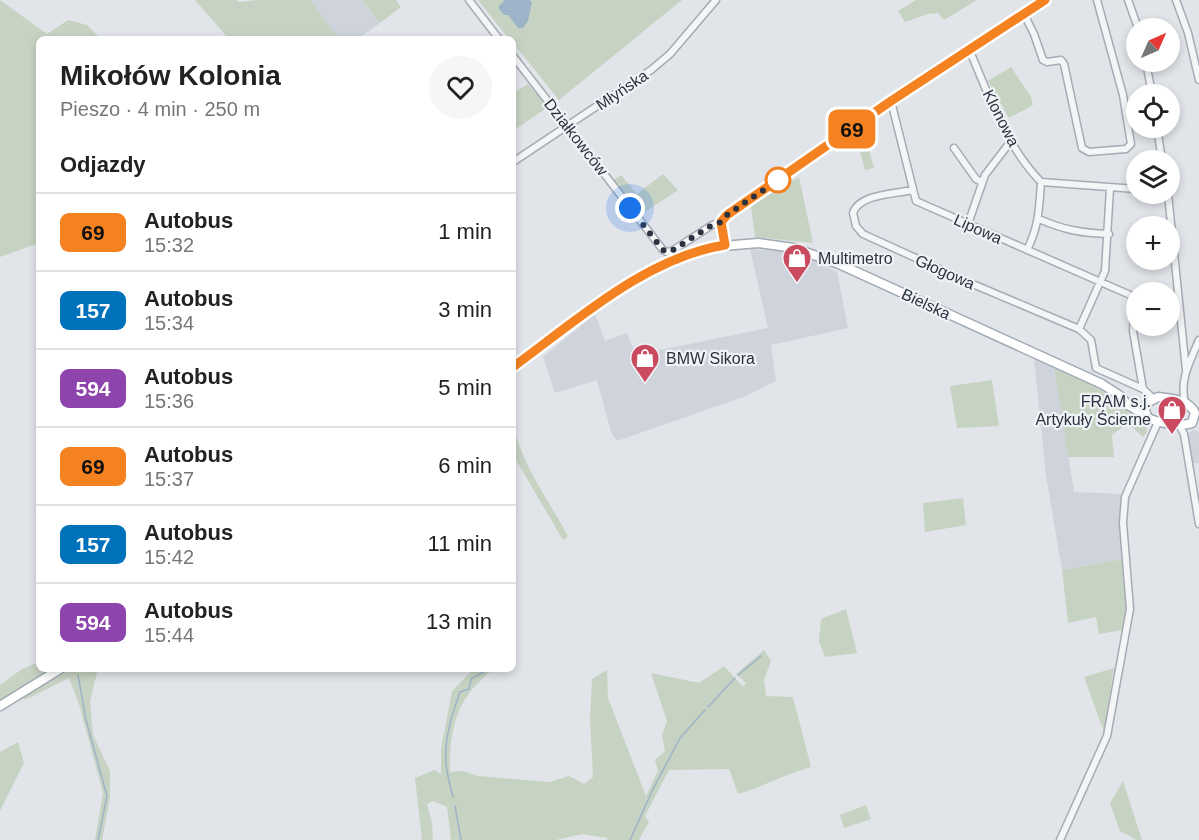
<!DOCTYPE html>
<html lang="pl">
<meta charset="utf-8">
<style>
body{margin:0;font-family:Arial,sans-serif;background:#f6f6f6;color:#222;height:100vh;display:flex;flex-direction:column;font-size:22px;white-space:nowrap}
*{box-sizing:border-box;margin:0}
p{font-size:20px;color:#767676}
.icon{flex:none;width:33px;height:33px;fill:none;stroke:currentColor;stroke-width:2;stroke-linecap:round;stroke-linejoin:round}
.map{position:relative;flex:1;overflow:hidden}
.panel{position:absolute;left:36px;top:36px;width:480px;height:636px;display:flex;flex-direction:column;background:#fff;border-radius:9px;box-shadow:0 3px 9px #0003}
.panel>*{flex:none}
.badge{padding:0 12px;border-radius:9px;font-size:21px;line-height:39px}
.needle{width:39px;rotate:45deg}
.fabs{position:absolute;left:1126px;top:18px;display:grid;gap:12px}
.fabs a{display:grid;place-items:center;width:54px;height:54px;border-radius:50%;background:#fff;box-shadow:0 3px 9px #0003;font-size:30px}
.you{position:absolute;width:30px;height:30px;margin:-15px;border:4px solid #fff;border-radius:50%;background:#1a73e8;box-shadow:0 0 0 9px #1a73e833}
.map>.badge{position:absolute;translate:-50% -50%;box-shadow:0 0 0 3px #fff}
h2{padding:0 24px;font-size:22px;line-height:54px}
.round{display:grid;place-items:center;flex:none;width:63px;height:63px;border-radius:32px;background:#f6f6f6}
.summary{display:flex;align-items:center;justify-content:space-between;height:102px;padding:0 24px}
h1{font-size:28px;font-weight:600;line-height:45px}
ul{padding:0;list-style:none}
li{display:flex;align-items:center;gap:18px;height:78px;padding:0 24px;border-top:2px solid #e0e0e0}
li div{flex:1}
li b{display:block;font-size:22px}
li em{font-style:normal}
li .badge{min-width:66px;font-weight:700;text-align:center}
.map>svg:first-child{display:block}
</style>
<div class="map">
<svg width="1199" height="840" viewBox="0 0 1199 840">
<rect width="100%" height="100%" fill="#e1e4e9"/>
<path fill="#cfd3db" d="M310,0H362L380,23L358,39H332L335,36Z
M750,249L779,251L808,258L837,272L848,328L771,345L776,381L746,396L617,441L611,432L597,380L555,393L543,357L595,314L605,341L627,333L636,355L768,328Z
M1034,359L1054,368L1074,492L1123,494L1120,522L1124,559L1062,570L1046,475Z
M1193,430L1199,432V463H1192L1186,435Z"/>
<path fill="#c7d3c2" d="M0,0L47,34L68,20L87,25L101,39H39V243L0,257Z
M195,0H236L239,2L259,0H310L336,35L332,39H229Z
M362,0H396L401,7L380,23Z
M478,0H682L559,100L513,43V39H509Z
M916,0H977L944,20L938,13L928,14L905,22L898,11Z
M1011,67L1031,97L1033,105L1009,118L988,81Z
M528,84L548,107L513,131V93Z
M869,150L874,168L865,170L860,152Z
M663,174L678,190L642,214L614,180L621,175L637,194Z
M799,177L813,243L755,237L751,206Z
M1054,368L1095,386L1146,422L1147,432L1143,437L1131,426L1125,425L1112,435L1114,457H1068Z
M992,380L999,426L957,428L950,386Z
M513,425C522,465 549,501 568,536L563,540L513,455Z
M963,498L966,525L925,532L923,503Z
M1124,559L1127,601L1123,630L1099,634L1096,617L1068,623L1062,570Z
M846,609L857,653L825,657L819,641L821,619Z
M764,650L771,661L764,680L766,696L793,697L811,767C785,774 763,787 738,794L729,769L669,770L645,816L649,822L639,840H607V838L582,834L556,840H451L447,807L433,801L427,804L432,823L433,840H422L415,778L434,770L441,774V749L452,691L474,669H494C457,696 449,728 450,772L463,771L478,776L550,782L569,776L584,784L593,777L590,719L592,679L607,670L608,698L646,796L658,771L655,760L665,751L662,735L667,721L651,673L699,683L724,666L743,687L746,683L736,674Z
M39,662V669H95L97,673L90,701L93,735L110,771V797L102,840H95L103,793L79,704L69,678L25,700L16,691L0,701V685L22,669Z
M1114,668L1104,732L1084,677Z
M18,742L24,763L0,811V752Z
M1123,781L1142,840H1137L1120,831L1110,803Z
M866,805L871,819L844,828L840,815Z"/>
<path fill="#9db3c8" d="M505,0H529L532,2L528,21L523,28H518L508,15H504L499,9V6Z"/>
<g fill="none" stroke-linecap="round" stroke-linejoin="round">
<path stroke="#9db3c8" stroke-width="1.5" d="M78,675L86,720L107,796L98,840
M738,675L761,656
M708,707L735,678
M453,797C450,786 447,775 446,764C444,739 452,714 460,692L469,689L471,679L489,669
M455,806L461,840
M630,840L653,789L680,738L705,710"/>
<g stroke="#a6abb3" stroke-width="9">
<path id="minor" d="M469,0L499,39
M1128,0L1138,28
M1176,0L1188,33L1199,80
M1024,14L1034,34L1043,60L1047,62L1061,60L1064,64L1082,148L1089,152L1126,149L1131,144L1123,95L1097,0
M969,49C989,95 1005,145 1041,182L1136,189
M513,56L663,250L667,252L672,251L712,225L721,222
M1146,62L1152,94
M891,101L916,201L1137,298
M1157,128L1162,160
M954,148L976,179L982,182
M513,162L651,70L670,54L716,0
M913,190C895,194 859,194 853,213L856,226L863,234L975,285L1079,329L1105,271L1110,188
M1168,194L1186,370
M1039,219C1064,230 1081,233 1109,234
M968,224L985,175L1011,141
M725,245L721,222L727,215L891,101L1045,0
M1027,250C1039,226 1039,209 1041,182
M1135,299L1133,331L1143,389
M1079,329L1091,340L1096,368L1143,389L1153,398
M1185,402C1179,379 1191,360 1199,340
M1179,425L1184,434L1199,524
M1060,840L1107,736L1130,609L1123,523L1125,497L1158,422"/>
</g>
<g stroke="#a0a9b4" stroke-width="11">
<path id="major" d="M513,366L630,283L667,262L711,247L758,243L794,248L839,264L1102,384L1119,395L1128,405L1146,415
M1158,397C1172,399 1188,399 1195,413L1192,423C1182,427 1156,423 1147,417L1145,410L1147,403Z
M0,706L60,669"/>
</g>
<use href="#minor" stroke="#f3f5f7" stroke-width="6"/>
<use href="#major" stroke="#fff" stroke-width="8"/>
</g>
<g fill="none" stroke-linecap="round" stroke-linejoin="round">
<g stroke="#fff" stroke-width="14">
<path id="line" d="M513,367C576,321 647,257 725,245L721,222L727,215L891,101L1045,0"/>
</g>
<use href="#line" stroke="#f58220" stroke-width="9"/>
<path stroke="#2a3240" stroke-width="6" stroke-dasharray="0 10.8" d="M630,208L663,250L670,252L712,225L721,222L727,215L778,180"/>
</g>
<defs>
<g id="shop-pin" transform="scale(1.5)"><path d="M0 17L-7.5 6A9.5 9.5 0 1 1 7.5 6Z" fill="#ca4a60" stroke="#f0f3f6"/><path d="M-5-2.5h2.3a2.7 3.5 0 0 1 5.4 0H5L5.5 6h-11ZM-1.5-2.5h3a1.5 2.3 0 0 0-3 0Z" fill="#fff"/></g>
</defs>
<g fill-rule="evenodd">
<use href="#shop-pin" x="797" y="258"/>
<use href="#shop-pin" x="645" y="358"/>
<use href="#shop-pin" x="1172" y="410"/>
</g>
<circle fill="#fff" stroke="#f58220" stroke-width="3" cx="778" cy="180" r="12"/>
<g text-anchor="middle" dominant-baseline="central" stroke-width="4.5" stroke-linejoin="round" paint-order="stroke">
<g font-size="16" fill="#2a3240" stroke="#f0f3f6">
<text transform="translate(622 90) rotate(-34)">Młyńska</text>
<text transform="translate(1001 118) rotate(63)">Klonowa</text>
<text transform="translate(576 137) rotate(52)">Działkowców</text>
<text transform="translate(978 229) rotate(24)">Lipowa</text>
<text transform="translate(945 272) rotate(24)">Głogowa</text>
<text transform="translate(926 304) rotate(25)">Bielska</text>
</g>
<g font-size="16" fill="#2a3240" stroke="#f0f3f6" text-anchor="start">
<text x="818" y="258">Multimetro</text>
<text x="666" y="358">BMW Sikora</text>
<text x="1151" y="401" text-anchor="end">FRAM s.j.<tspan x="1151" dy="18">Artykuły Ścierne</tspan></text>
</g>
</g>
</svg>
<div class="fabs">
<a><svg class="needle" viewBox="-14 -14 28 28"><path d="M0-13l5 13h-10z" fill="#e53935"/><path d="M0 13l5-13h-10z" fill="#767676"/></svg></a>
<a><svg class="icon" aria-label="locate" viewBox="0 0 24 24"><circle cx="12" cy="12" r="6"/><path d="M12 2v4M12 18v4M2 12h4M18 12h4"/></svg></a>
<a><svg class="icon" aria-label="layers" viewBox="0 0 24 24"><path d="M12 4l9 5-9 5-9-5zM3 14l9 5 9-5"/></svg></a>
<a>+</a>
<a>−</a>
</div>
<div class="you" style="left:630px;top:208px"></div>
<b class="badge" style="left:852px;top:129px;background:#f58220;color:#111">69</b>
<section class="panel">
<div class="summary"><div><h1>Mikołów Kolonia</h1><p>Pieszo · 4 min · 250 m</p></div><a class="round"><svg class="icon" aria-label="heart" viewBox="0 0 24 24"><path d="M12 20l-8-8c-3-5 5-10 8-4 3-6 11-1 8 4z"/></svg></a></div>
<h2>Odjazdy</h2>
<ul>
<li><span class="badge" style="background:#f58220;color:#111">69</span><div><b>Autobus</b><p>15:32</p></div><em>1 min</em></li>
<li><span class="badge" style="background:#0072bc;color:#fff">157</span><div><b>Autobus</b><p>15:34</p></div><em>3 min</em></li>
<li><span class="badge" style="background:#8e44ad;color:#fff">594</span><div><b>Autobus</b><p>15:36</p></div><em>5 min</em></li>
<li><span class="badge" style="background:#f58220;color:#111">69</span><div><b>Autobus</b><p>15:37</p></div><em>6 min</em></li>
<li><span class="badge" style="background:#0072bc;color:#fff">157</span><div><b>Autobus</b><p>15:42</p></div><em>11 min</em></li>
<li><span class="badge" style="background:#8e44ad;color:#fff">594</span><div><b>Autobus</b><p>15:44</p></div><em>13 min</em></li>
</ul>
</section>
</div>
